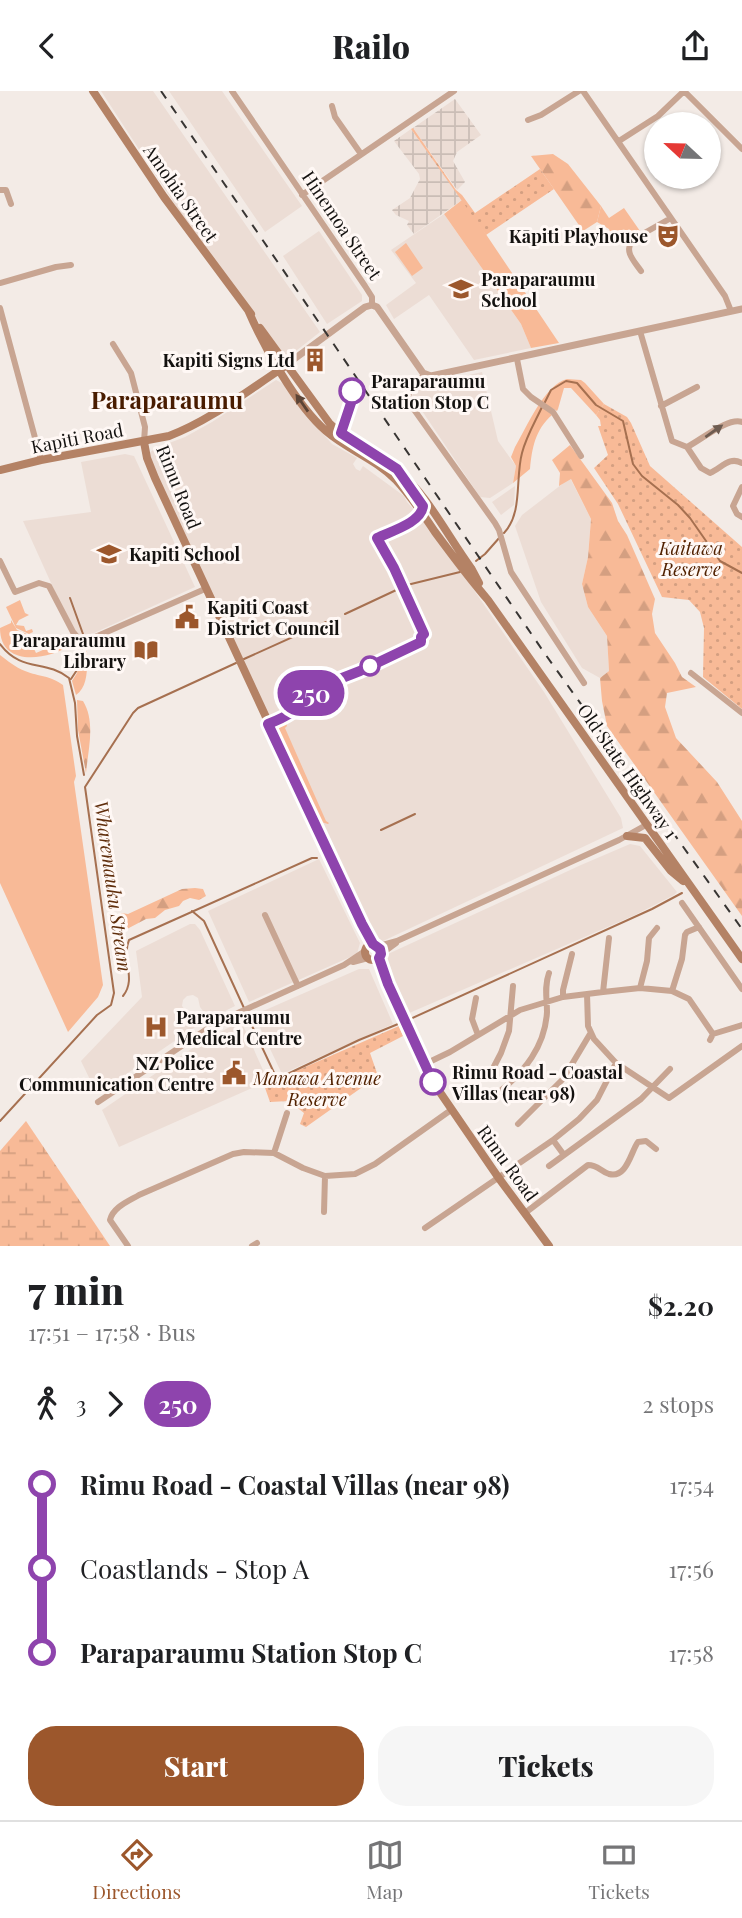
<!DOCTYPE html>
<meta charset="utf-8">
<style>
body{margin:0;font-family:"Playfair Display",serif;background:#f6f6f6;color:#202124;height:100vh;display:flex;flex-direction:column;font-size:26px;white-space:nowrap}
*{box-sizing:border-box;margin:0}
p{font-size:23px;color:#757577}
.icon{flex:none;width:38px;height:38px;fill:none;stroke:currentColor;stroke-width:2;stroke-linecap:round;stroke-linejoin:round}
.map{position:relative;height:1155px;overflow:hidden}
.drawer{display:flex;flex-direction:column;background:#fff;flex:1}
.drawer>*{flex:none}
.badge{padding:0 14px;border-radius:23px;font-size:24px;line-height:46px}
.needle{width:46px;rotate:292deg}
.controls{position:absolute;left:644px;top:21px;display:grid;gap:14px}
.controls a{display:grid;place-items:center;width:77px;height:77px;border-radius:50%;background:#fff;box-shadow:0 2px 5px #0004;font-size:35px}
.map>.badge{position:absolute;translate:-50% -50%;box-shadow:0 0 0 4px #fff}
.legs{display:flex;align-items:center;gap:10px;height:77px;padding:0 28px;font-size:23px}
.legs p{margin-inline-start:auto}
.overview{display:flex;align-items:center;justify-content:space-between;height:119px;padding:0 28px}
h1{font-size:38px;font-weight:800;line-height:52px}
.cta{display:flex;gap:14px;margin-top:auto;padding:14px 28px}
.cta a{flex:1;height:80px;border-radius:28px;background:#9c572c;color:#fff;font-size:28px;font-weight:800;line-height:80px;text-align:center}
.cta a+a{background:#f6f6f6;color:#202124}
ul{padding:0 28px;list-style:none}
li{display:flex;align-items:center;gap:24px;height:84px;font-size:26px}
li i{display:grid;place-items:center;width:10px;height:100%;margin:0 9px;background:currentColor}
li i::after{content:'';width:18px;height:18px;margin:-9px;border:5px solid;border-radius:50%;background:#fff}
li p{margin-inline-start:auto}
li:first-child i{background:linear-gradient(#0000 50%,currentColor 0)}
li:last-child i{background:linear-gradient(currentColor 50%,#0000 0)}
header{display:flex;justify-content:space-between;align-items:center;height:91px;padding:0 28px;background:#fff;font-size:32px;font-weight:800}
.tabs{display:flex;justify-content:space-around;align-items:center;height:98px;border-top:2px solid #e0e0e0;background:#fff;font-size:19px;color:#757577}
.tabs a{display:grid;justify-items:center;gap:4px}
.tabs .current{color:#9c572c}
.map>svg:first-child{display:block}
</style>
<header><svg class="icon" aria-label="back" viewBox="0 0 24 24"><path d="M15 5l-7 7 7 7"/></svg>Railo<svg class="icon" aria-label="share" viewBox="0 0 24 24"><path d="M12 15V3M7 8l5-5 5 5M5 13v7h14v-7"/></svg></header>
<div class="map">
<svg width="742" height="1155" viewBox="0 0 742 1155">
<defs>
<pattern id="industrial-grid" width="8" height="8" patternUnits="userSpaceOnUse" patternTransform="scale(1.75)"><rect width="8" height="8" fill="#ecddd5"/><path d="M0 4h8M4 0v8" fill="none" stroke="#cabdb6"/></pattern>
<pattern id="forest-firs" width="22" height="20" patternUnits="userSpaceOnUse" patternTransform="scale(1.75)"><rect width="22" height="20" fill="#f8ba97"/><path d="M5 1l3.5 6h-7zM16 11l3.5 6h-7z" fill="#d49f81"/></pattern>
<pattern id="wetland-marsh" width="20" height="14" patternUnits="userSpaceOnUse" patternTransform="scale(1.75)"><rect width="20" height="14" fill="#f8ba97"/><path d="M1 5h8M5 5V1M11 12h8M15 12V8" fill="none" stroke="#d49f81"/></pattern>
<pattern id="park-dots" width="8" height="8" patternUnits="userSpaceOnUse" patternTransform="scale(1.75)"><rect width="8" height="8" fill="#f8ba97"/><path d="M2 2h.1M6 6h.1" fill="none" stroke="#d49f81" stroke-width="1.8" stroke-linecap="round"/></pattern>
</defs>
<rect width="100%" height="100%" fill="#f3ebe6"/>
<path fill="#ecddd5" d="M101,0H153L320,241L287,267L282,265L253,222L189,135Z
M169,0H222L302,115L265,141Z
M444,123L521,233L531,257L474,269L429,204L394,228L386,214L416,192L391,159Z
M319,140L362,204V210L327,233L283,165Z
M482,281L498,350L516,375L513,392L490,407L480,406L412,305L416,296Z
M276,289L282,292L311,329L332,353L357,367L353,373L356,378L360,380L363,375L404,405L407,411L423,429L467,489L544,601L621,727L623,737L381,851L371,844L153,379L149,362L156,357L185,346L212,331Z
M125,363L134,365L195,496L83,547L75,545L23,430L91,421L81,371Z
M570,387L591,428L588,466L582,493L588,516L607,545L609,580L600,587L582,577L541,511L515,435L522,424Z
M515,395L514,414L501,424L492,411Z
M630,753L640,755L677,801L674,804L635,824L407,923L384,871L388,863L581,774Z
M319,768L360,852L357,863L249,911L208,820Z
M190,833H195L200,839L235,915L209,928L200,916L198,907L193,904L187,905L183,909L182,915L194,931L195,936L97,1003L81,970L142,906L136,860Z
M359,878H369L393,933L282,983L254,924Z
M241,930L268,990L119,1056L102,1019L200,952Z"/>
<path fill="url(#industrial-grid)" d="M455,8L481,44L457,61L453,70L465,91L457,99L413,37Z
M411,38L462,109L414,143L407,134L409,130L396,124L392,119L410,107L420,88L419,83L394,50Z"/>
<path fill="#f8ba97" d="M462,109L465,112L559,252L531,257L521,233L444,123Z
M601,115L609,127L624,117L640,140L627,148L611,143L609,138L597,131Z
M406,152L423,177L412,185L395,161Z
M567,288L581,289L585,292L604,313L596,324L571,297H564L558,318L557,320L552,317L549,321L552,324C535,339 532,357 530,378L513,392L516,375L511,366L515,356C527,336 544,294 567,288Z
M20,509L25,522L29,524L19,529L16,534L24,535L26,540L32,538L33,541L29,543L16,537L6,516Z
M11,529L17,539L27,543L36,562L68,548L67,543L72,551L80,555L78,557L71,554C48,569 0,577 0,537L11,532Z
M0,564C8,570 15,576 25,580C40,586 49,584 63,594L76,685L74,691L103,894L98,906L68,941L0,792Z
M295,625L297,626L286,631L287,635L285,637L326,730L329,732L328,733L321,731L278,638L280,632Z"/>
<path fill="url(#forest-firs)" d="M553,63L568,73L601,115L597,131L583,140L531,65Z
M570,354L612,412L618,430L627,444L655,508L652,523L655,542L675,572L682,586L696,596L667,602L665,616L676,647L717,691L742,730V825L607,635L602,610L600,587L609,580L607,545L588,516L582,493L588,466L591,428L571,388L559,395L560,382L552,369Z
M87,560C87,575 89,595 76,604L72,590L77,582L83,561Z
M77,609L83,610C96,631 88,659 86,682L78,639Z
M195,797L203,798L206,805L199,809L190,807L183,810L179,815L165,819L155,827L146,828L127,838L123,844L120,846L118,828L121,822L128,823L182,798Z"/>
<path fill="url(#wetland-marsh)" d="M26,1030L110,1155H0V1060Z"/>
<path fill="url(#park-dots)" d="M413,37L456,99L462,104L475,122L540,78L554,98L486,144L411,38Z
M604,313L627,326L631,332L650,375L742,456V618L703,586L704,537L700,521L689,509L662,506L618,413L594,377L608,364L598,335H601L600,329L596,324Z
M399,935L403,945L370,962L378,985L306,1036L300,1033L304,1022L289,1010L270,1011L264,994Z"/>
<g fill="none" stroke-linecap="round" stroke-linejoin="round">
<path stroke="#a67050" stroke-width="2" d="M545,311L551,299L566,290L577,292L596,314L623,330L633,373L642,385L678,414L690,427L720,470L742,482
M504,442C523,422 515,388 522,362C526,346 535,331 542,316
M476,470L485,463L500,446
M70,507L83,543
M345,523L407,494L460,481
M0,553C22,582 45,568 69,587L75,612L77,645L84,684
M244,568L326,531
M71,588L77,579L82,557
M381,739L415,723
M192,820L204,830L244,917
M123,905C137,888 121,868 129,849L312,767H317
M246,922L277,988L359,949L403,931
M408,929L652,818L682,802
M0,1030L97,924L111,914L114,902L85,696L133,622L138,617L236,572"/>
<path stroke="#c8a592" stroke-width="6" d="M232,0L365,195L372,206V214
M583,0L725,205L731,220
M684,0L742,58
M332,15L335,26L361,63
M528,29L541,24L579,0
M619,50L658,25L684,0
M0,99H6L11,113
M302,104L454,0
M641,180C634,170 624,161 632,149L671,127
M0,192L56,176L71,174
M0,217L41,369
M640,240L672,350L687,356L701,377L710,382C722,377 729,365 742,372
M113,253L131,282L145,336L144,351
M517,268L523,298L531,306L553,321L581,365
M425,284C415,292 404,299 410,313L495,432L499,439L511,481L584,592
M661,315L697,296
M687,356C701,349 728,326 742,331
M742,396L733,415L737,423L742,426
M0,470L15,501L39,492L49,495L73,541L78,547L86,550L205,498
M691,582L742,622
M682,812L742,898
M265,824L298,895
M379,855L397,850L619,749L646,734
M381,863L396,852
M353,871L368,867
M640,897L647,870L649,847L657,837
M672,900L682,868L685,844L687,841L699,836
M603,901L609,847
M587,903L588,935L594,948L616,972L669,1007L742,955
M563,906V899L572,863
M476,907L472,928L478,944
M713,943L742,934
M425,973L450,961L520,919L563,906L603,901L640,897L672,900L689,908L713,943L710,949
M489,985L501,962L509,940L513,895
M499,1001C524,981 545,956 547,921C547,908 544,896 549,882
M98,1011L207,938L240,921L344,874L365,860
M518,1033L563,988L590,943
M553,1049L564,1064
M274,1062L287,1022
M549,1075L641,1008L670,978
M324,1121L325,1085
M525,1122L588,1074C598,1074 600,1080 609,1083C627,1088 631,1060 638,1051L646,1050L656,1058
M425,1137L553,1049L579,1028L597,1009L616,972
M128,1155L110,1129C113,1116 129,1110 139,1104L233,1063L244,1061L274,1062L303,1077L325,1085L355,1083L375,1073L451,1019
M252,1155L257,1152"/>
<path stroke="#c8a592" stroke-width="7" d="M286,274L365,216L372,214L377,216L423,282L431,285L742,218"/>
<path stroke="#b48265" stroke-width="8" d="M93,0L164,106L251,223
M248,219C264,256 296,314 326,340C348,359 376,368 396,389C411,405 423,423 435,441C452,464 469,487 488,509L742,868
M260,237L330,333C350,352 377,360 397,378C428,405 447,444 471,477L479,492
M144,351L147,367L155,387L362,833L373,853
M0,379L41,369L169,345C211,329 247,300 284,276
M627,745L645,747L671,780L683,790
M365 861a8 8 0 1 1 16 0a8 8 0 1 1-16 0Z
M379,867L388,893L435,994L498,1086L549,1155"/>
<path stroke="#383533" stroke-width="2" stroke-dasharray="9 9" stroke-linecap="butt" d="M161,0L543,560L742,838"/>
</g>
<defs><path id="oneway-solid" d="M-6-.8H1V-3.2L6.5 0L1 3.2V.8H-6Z" transform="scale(1.75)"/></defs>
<use fill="#5c4436" href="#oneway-solid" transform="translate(302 312) rotate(-125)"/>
<use fill="#6e5c51" href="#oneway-solid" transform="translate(714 340) rotate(-35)"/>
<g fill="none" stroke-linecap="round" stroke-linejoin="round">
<g stroke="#fff" stroke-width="16">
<path id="line-1" d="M352,300L353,306L341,342L397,378L423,415C421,432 391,440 377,447L394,477L424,543L421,546V551L360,580L319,596L311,603L306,602C303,618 284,627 268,633L362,833L373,853L380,858L381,863L379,867L388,893L433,991"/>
</g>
<use href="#line-1" stroke="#8e44ad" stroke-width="10"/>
</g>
<defs>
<g id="theatre-bare" transform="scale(1.89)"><path d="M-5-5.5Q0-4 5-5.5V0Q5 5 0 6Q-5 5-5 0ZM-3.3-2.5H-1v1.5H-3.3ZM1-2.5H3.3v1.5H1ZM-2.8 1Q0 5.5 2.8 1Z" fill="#9c572c" stroke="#fff8f5" stroke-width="2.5" paint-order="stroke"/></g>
<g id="school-bare" transform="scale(1.89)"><path d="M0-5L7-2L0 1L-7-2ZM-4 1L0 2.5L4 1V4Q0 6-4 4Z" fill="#9c572c" stroke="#fff8f5" stroke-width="2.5" paint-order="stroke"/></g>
<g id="building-bare" transform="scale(1.89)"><path d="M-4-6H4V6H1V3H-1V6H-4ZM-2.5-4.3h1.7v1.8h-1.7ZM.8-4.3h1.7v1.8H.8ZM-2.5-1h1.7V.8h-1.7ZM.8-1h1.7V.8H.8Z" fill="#9c572c" stroke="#fff8f5" stroke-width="2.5" paint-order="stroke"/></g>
<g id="civic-bare" transform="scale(1.89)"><path d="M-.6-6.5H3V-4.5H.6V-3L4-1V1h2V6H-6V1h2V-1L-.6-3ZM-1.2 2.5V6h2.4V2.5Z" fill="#9c572c" stroke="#fff8f5" stroke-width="2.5" paint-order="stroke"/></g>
<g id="library-bare" transform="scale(1.89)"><path d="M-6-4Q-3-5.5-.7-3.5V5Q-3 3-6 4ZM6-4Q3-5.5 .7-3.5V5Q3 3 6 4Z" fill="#9c572c" stroke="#fff8f5" stroke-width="2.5" paint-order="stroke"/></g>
<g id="hospital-bare" transform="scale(1.89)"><path d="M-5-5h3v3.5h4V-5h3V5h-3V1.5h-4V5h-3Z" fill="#9c572c" stroke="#fff8f5" stroke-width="2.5" paint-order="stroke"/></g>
</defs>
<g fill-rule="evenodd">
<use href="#theatre-bare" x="668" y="145"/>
<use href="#school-bare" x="461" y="198"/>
<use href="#building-bare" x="315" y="269"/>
<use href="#school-bare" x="109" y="463"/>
<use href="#civic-bare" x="187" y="526"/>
<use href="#library-bare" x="146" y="559"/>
<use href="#hospital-bare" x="156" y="936"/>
<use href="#civic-bare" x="234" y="982"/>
</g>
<g fill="#fff" stroke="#8e44ad" stroke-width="3.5">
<circle cx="352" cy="300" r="12"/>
<circle cx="370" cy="575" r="9"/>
<circle cx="433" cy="991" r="12"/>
</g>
<g text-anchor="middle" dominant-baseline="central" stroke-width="6" stroke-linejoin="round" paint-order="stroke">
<g font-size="18" fill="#141210" stroke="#fff8f5">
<text transform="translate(181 102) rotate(55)">Amohia Street</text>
<text transform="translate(342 134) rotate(56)">Hinemoa Street</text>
<text transform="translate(77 347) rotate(-11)">Kapiti Road</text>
<text transform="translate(179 396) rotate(68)">Rimu Road</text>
<text transform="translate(628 680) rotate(55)">Old State Highway 1</text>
<text transform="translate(508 1072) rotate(54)">Rimu Road</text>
</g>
<g font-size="18" font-weight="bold" fill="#141210" stroke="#fff8f5" text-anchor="end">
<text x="648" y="145">Kāpiti Playhouse</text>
<text x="481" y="188" text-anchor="start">Paraparaumu<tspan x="481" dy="21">School</tspan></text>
<text x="295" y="269">Kapiti Signs Ltd</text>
<text x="129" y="463" text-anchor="start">Kapiti School</text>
<text x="207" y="516" text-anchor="start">Kapiti Coast<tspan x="207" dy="21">District Council</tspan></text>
<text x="126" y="549">Paraparaumu<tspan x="126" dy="21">Library</tspan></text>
<text x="176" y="926" text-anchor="start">Paraparaumu<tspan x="176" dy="21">Medical Centre</tspan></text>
<text x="214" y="972">NZ Police<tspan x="214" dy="21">Communication Centre</tspan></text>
</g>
<g font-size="18" font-weight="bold" fill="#141210" stroke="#fff8f5" text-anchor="start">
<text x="371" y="290">Paraparaumu<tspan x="371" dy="21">Station Stop C</tspan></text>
<text x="452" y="981">Rimu Road - Coastal<tspan x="452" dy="21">Villas (near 98)</tspan></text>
</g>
<g font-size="18" font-style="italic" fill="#512100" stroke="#fff8f5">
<text x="691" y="457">Kaitawa<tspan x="691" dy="21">Reserve</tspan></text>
<text x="317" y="987">Manawa Avenue<tspan x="317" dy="21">Reserve</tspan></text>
</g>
<g font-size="19" font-style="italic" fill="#602e0c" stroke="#fff8f5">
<text transform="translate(114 795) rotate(82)">Wharemauku Stream</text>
</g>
<g font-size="24" font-weight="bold" fill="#491c00" stroke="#fff8f5">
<text x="167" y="308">Paraparaumu</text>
</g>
</g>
</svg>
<div class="controls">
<a><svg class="needle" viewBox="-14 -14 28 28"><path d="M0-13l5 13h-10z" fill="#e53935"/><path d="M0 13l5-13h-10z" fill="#757577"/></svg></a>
</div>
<b class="badge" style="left:311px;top:602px;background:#8e44ad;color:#fff">250</b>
</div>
<section class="drawer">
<div class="overview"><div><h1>7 min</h1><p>17:51 – 17:58 · Bus</p></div><b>$2.20</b></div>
<div class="legs"><svg class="icon" aria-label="walk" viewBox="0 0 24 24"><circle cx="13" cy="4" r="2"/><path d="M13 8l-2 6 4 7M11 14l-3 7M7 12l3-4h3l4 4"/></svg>3<svg class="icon" aria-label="forward" viewBox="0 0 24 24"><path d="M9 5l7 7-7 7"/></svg><b class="badge" style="background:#8e44ad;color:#fff">250</b><p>2 stops</p></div>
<ul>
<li><i style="color:#8e44ad"></i><b>Rimu Road - Coastal Villas (near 98)</b><p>17:54</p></li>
<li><i style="color:#8e44ad"></i><span>Coastlands - Stop A</span><p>17:56</p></li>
<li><i style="color:#8e44ad"></i><b>Paraparaumu Station Stop C</b><p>17:58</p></li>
</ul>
<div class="cta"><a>Start</a><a>Tickets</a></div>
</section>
<nav class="tabs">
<a class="current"><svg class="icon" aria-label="directions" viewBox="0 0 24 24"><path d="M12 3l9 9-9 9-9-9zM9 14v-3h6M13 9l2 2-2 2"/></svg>Directions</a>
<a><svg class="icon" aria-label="map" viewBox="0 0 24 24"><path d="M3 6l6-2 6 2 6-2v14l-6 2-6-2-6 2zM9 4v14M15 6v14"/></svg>Map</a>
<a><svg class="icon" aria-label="tickets" viewBox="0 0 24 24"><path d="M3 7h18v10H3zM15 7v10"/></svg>Tickets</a>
</nav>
